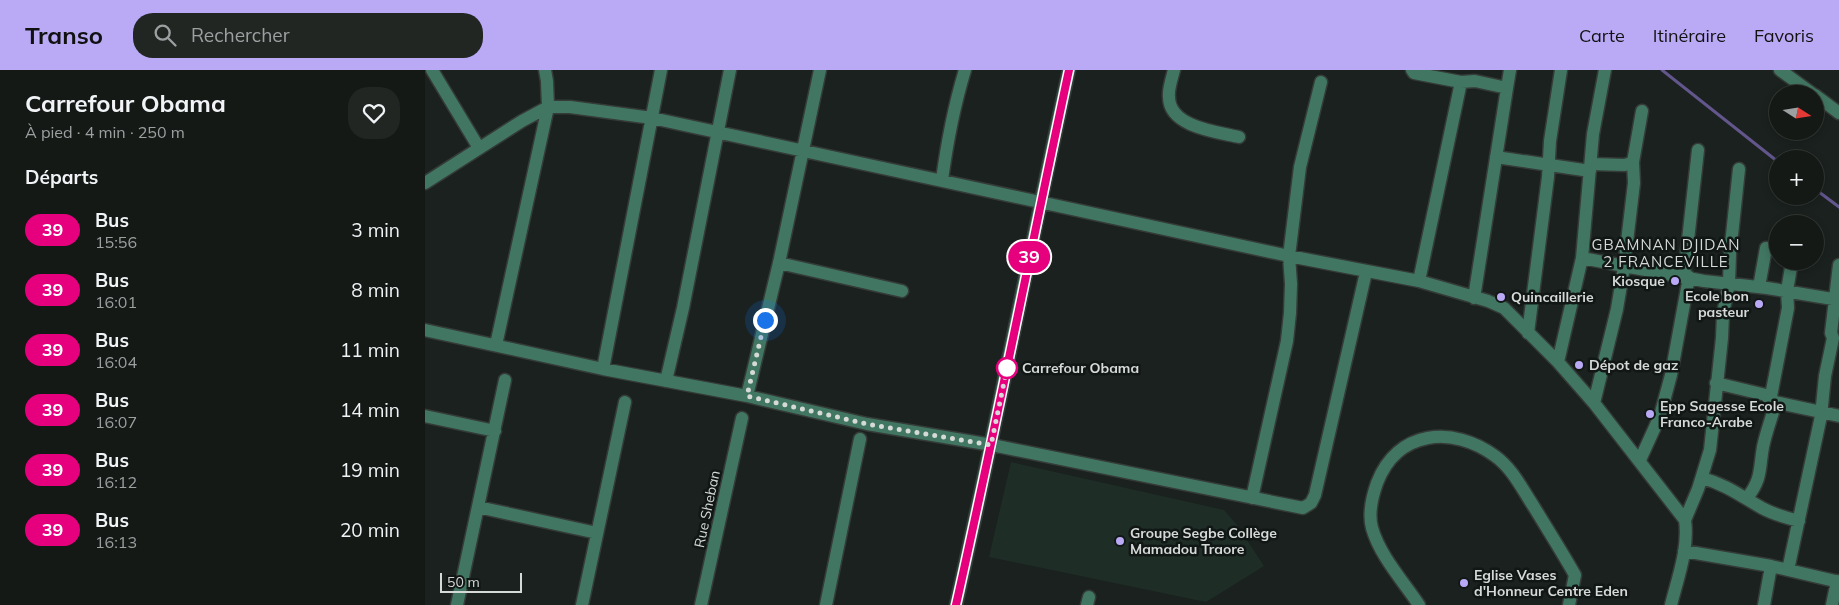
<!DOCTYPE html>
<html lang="fr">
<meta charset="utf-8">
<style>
body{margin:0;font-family:Mulish,sans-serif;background:#212623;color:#f1f3f6;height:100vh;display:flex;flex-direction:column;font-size:19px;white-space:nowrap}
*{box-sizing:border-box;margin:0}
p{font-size:16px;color:#9da0a1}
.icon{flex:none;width:28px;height:28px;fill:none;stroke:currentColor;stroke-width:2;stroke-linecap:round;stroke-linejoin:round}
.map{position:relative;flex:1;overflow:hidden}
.sheet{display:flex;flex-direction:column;background:#141916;width:425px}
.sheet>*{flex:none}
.badge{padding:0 10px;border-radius:16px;font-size:18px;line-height:32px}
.needle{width:32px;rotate:102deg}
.controls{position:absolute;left:1344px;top:15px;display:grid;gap:10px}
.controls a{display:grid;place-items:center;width:55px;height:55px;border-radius:50%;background:#141916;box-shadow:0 2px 8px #0003,0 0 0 1px #333835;font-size:25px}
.scale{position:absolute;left:15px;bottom:12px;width:82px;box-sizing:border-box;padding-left:5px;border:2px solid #d5d9d7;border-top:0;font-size:14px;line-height:18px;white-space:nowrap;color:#d5d9d7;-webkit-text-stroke:4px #111715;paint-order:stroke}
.you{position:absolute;width:25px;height:25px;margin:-12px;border:4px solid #fff;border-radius:50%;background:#1a73e8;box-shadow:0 0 0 8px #1a73e833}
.map>.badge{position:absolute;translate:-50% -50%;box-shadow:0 0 0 2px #fff}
h2{padding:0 25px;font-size:19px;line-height:45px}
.round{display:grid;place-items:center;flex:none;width:52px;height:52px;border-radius:20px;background:#212623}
.overview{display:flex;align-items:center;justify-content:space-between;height:85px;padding:0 25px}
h1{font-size:24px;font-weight:700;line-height:38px}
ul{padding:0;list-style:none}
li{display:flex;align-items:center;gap:15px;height:60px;padding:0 25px}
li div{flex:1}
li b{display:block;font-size:19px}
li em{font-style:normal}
li .badge{min-width:55px;font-weight:700;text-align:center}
header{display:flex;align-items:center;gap:30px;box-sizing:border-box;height:70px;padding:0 25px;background:#baaaf6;color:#111}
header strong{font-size:24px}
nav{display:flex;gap:28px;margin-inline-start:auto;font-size:18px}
.search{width:350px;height:45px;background:#212623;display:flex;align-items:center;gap:12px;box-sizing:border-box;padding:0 18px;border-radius:20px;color:#9da0a1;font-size:19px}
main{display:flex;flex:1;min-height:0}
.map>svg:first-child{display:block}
</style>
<header>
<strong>Transo</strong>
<div class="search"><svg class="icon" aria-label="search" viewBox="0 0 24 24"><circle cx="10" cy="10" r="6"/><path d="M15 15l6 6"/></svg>Rechercher</div>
<nav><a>Carte</a><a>Itinéraire</a><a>Favoris</a></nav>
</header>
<main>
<section class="sheet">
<div class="overview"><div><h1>Carrefour Obama</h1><p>À pied · 4 min · 250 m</p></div><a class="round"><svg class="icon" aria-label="heart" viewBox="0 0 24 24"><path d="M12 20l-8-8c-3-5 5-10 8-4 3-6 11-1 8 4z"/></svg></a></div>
<h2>Départs</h2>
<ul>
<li><span class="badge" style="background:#e6007e;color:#fff">39</span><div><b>Bus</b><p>15:56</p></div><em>3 min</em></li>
<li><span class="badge" style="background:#e6007e;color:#fff">39</span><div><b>Bus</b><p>16:01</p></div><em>8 min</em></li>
<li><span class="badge" style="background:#e6007e;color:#fff">39</span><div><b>Bus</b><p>16:04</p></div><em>11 min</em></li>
<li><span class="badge" style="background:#e6007e;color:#fff">39</span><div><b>Bus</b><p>16:07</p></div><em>14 min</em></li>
<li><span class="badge" style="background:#e6007e;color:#fff">39</span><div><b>Bus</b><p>16:12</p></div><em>19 min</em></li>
<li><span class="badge" style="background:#e6007e;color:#fff">39</span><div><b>Bus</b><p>16:13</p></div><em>20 min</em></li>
</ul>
</section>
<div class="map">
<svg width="1414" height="535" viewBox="0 0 1414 535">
<rect width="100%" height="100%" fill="#1a211e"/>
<path fill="#1f2d27" d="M586,392L799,440L812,455L839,496L781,532L564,487Z"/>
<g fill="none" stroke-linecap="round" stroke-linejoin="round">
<path stroke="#62568d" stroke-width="3" d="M1237,0L1352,91
M1390,119L1414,137"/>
<g stroke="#343b38" stroke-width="15">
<path id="minor" d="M7,0L54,78
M749,0C747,8 743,19 744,27C744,57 792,62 814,67
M987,0L989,3L1015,8L1036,12L1050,11L1082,18L1049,228
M1355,0L1388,24
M1082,18L1085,0
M1390,25L1414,43
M1071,87L1165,101
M1166,94L1200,95L1208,92
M517,110C522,73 529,36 540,0
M0,113L97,51L123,37H145L227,48L864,186L994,211L1063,231L1079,238L1133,292L1169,333L1260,450C1264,478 1253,507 1246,535
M1157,188L1279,211L1342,218L1414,230
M354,193L477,221
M1259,206L1273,80
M994,211L1036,12
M1334,217L1341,178L1352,180
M0,260L178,299L322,326L442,354L567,375L878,438L886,433L890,425L941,202
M1103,263L1123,107L1125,71L1136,0
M71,275L123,37L122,11L120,0
M1133,292L1157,188L1168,64L1180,0
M178,299L236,0
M241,311L258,238L305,0
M1291,313L1341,325L1345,331L1414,346
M322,326L354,193L395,0
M1345,331L1363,238L1362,221L1367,191
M1169,333L1192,239L1199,197L1209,113L1208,92L1217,41
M0,346L70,361
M1215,390L1235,346L1246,305L1264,207
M1277,408C1300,414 1316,426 1337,438C1348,444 1362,448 1374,451
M827,428L862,271L865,243L866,214L864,186L875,97L896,12
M1322,428C1337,409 1334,400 1338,377C1341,362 1347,347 1351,332
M53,437L172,463
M1260,450L1273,419L1285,380L1297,268L1298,244L1304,213L1305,184L1314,99
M1259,481L1346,496L1414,512
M1363,500L1396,346L1400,306L1408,268L1406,263L1414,195
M32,535L80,310
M157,535L200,332
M276,535L317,348
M401,535L435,369
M531,535C571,357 605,178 644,0
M662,535L664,527
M994,535C978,511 955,486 947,458C943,443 947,427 952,413C972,360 1028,355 1070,386C1088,399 1097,419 1109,437C1123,460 1137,482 1150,505L1144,535
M1339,535L1346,496
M1407,535L1412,511"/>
</g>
<use href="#minor" stroke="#417762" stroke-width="12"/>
</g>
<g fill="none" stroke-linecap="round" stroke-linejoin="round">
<g stroke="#fff" stroke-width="11">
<path id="line" d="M531,535C571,357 606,178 644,0"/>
</g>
<use href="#line" stroke="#e6007e" stroke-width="8"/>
<path stroke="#d5d9d7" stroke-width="5" stroke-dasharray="0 9" d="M340,250L322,326L442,354L566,375L582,298"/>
</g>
<g fill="#baaaf6" stroke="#111715" stroke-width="2">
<circle cx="1250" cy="211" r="5"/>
<circle cx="1076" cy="227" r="5"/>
<circle cx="1334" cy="234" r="5"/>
<circle cx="1154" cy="295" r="5"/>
<circle cx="1225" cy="344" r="5"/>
<circle cx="695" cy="471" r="5"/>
<circle cx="1039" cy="513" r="5"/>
</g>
<circle fill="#fff" stroke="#e6007e" stroke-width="2.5" cx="582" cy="298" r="10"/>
<g text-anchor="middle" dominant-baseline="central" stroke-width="5" stroke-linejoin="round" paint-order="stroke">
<g font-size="14" font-weight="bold" fill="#d5d9d7" stroke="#111715" text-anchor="start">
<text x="1240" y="211" text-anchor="end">Kiosque</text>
<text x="1324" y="226" text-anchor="end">Ecole bon<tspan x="1324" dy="16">pasteur</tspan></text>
<text x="1086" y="227">Quincaillerie</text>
<text x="1164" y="295">Dépot de gaz</text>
<text x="1235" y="336">Epp Sagesse Ecole<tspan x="1235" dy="16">Franco-Arabe</tspan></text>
<text x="705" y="463">Groupe Segbe Collège<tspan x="705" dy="16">Mamadou Traore</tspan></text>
<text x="1049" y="505">Eglise Vases<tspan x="1049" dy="16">d'Honneur Centre Eden</tspan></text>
</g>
<g font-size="14" font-weight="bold" fill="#d5d9d7" stroke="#111715" text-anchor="start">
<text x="597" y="298">Carrefour Obama</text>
</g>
<g font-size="14" fill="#d5d9d7" stroke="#111715">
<text transform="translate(282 439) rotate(-78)">Rue Sheban</text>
</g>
<g font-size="15" letter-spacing="1" fill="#d5d9d7" stroke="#111715">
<text x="1241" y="174">GBAMNAN DJIDAN<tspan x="1241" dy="17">2 FRANCEVILLE</tspan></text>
</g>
</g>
</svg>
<div class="controls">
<a><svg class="needle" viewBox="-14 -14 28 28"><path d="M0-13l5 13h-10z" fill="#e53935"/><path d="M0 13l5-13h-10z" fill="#9da0a1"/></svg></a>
<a>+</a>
<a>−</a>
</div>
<div class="scale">50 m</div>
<div class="you" style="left:340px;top:250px"></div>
<b class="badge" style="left:604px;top:187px;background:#e6007e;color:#fff">39</b>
</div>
</main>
